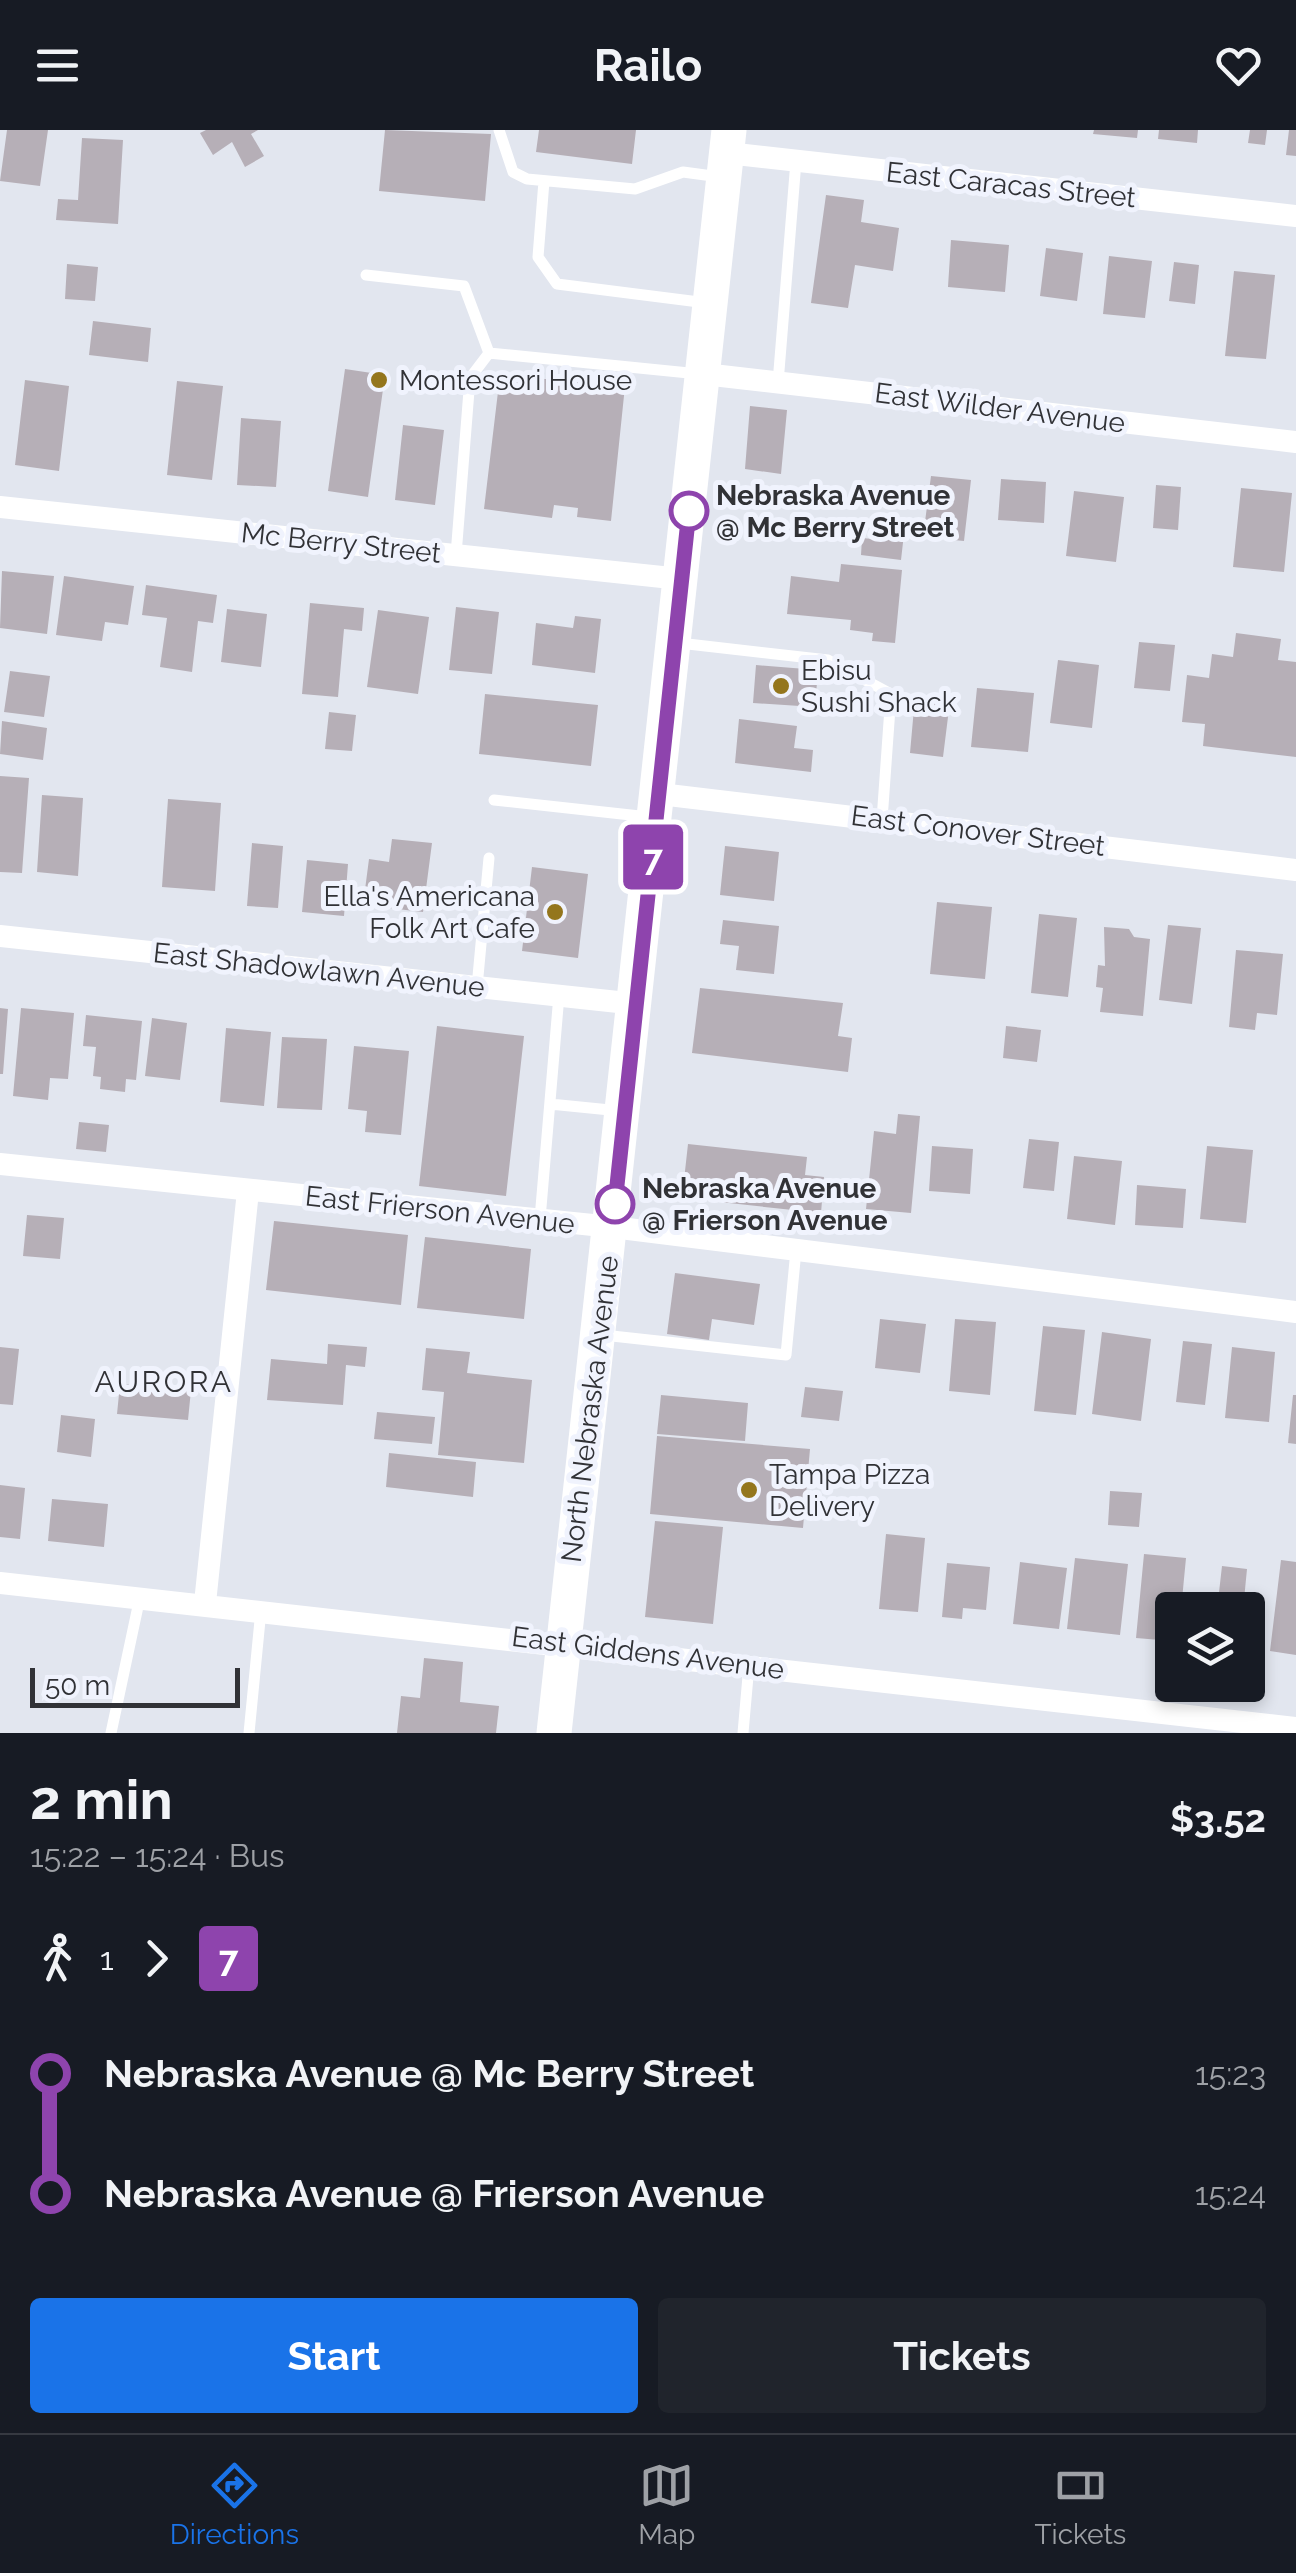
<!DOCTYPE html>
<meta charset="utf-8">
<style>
body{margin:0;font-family:Raleway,sans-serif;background:#20242c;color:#f1f3f6;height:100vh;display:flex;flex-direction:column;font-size:38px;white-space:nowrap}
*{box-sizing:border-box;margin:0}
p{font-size:32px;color:#9ea1a6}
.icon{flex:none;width:55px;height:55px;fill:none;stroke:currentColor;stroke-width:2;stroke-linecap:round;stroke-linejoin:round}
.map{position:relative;height:1603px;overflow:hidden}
.details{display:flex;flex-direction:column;background:#171b24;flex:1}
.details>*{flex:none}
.badge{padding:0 20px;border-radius:8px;font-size:35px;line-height:65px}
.buttons{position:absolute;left:1155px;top:1462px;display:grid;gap:20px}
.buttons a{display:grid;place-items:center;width:110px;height:110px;border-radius:10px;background:#171b24;box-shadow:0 5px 15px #0003;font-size:50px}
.scale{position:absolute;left:30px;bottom:25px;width:210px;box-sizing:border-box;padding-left:10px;border:5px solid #313236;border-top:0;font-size:28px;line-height:35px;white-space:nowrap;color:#313236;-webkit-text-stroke:8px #f0f3fd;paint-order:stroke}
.map>.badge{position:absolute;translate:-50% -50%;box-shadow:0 0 0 5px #fff}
.legs{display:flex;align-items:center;gap:15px;height:110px;padding:0 30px;font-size:32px}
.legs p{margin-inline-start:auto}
.headline{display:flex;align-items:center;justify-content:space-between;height:170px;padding:0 30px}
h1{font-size:55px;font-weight:700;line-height:75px}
.primary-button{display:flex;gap:20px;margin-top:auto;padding:20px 30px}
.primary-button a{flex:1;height:115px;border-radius:10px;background:#1a73e8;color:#fff;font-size:40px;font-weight:700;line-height:115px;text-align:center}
.primary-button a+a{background:#20242c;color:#f1f3f6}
ul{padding:0 30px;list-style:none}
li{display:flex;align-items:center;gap:35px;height:120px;font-size:38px}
li i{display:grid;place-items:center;width:15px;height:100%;margin:0 12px;background:currentColor}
li i::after{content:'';width:25px;height:25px;margin:-12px;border:8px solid;border-radius:50%;background:#171b24}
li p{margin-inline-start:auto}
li:first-child i{background:linear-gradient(#0000 50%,currentColor 0)}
li:last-child i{background:linear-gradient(currentColor 50%,#0000 0)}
header{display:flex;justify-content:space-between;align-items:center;height:130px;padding:0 30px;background:#171b24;font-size:45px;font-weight:700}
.tabs{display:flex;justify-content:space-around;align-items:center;height:140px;border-top:2px solid #363941;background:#171b24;font-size:28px;color:#9ea1a6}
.tabs a{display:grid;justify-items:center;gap:5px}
.tabs .selected{color:#1a73e8}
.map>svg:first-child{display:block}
</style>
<header><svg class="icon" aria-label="menu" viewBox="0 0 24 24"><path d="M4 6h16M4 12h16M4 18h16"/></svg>Railo<svg class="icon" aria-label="heart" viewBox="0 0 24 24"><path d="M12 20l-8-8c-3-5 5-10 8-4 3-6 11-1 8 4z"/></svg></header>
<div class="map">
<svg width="1296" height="1603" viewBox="0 0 1296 1603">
<rect width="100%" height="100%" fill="#e2e6ef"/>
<path fill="#b6afb7" d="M7,0H48L40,56L0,51Z
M206,0H258L251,4L264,26L245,37L232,12L213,25L200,3Z
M385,0L491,4L485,71L379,61Z
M539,0H636L632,34L536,22Z
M1094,0H1138L1137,8L1093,4Z
M1159,0H1198L1197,13L1158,9Z
M1250,0H1267L1265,15L1248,13Z
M1289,0H1296V26L1286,25Z
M82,8L123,10L118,94L56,90L58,69L78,70Z
M826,65L864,70L861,92L899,98L893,141L855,135L848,178L811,173Z
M951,110L1009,115L1005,162L948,157Z
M1046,118L1083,123L1077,171L1040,166Z
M1109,126L1152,131L1145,188L1103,184Z
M1174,132L1199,135L1195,174L1169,171Z
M67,134L98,137L95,171L65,169Z
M1234,141L1275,145L1266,229L1225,226Z
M93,191L151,198L148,232L89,225Z
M345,239L385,245L368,367L328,361Z
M500,245L625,256L611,391L577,387L578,378L554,375L552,388L484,379Z
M25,250L69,256L59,341L15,335Z
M177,251L223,256L212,350L167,345Z
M750,276L787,280L781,344L745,339Z
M241,288L281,291L276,357L237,355Z
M403,295L444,300L435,375L395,370Z
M931,346L971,350L964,411L923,407Z
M1001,349L1046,352L1044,393L998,390Z
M1156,355L1181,357L1178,400L1153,398Z
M1241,358L1292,363L1284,442L1233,437Z
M1074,361L1124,367L1116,432L1066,426Z
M885,393L905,395L901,430L861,425L862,408L883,410Z
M841,434L902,440L895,513L872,511L873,503L850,500L851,490L787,484L791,446L839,452Z
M2,441L54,446L47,504L0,498Z
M64,446L134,456L128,495L105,492L102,511L56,505Z
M146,455L217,465L213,493L198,491L192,542L160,537L167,488L142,485Z
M310,473L364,478L362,501L344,499L338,567L302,564Z
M456,477L499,482L492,544L449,540Z
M227,479L267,484L261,537L221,532Z
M378,480L429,487L418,564L367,557Z
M575,486L601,489L595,543L532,535L536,493L573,498Z
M1236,503L1281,509L1278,530L1296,532V627L1203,616L1205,594L1182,592L1187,545L1209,548L1212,524L1233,527Z
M1139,512L1175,515L1170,561L1134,558Z
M1058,530L1099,535L1092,598L1050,593Z
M756,535L818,540L815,577L753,573Z
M10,541L50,546L44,587L4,582Z
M977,558L1034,563L1028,622L971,617Z
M485,564L598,575L591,636L479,624Z
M915,567L950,571L943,627L910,623Z
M329,582L356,585L352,621L325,619Z
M739,589L797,596L794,618L813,620L811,642L735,633Z
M2,591L47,598L43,630L0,624Z
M0,646L29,648L22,743L0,742Z
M42,665L83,668L78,746L37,742Z
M168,669L221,673L215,761L162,757Z
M392,709L432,713L423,782L363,775L369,729L389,732Z
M252,713L283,716L278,778L247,776Z
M725,716L779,722L774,771L720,765Z
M307,730L348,734L344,786L302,782Z
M532,737L588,744L578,828L522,821Z
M937,772L992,777L985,849L930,844Z
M1039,784L1077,788L1068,867L1031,863Z
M723,790L779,796L774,844L736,840L739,816L720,814Z
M1168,795L1201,798L1192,874L1159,870Z
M1104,797L1129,799L1134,807L1150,809L1143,886L1100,882L1103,858L1096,857L1098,835L1105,836Z
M1236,820L1283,824L1277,885L1257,883L1255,900L1229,897Z
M700,858L843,873L838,906L852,908L848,942L692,923Z
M0,878L8,879L3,944H0Z
M21,878L74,883L68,949L50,948L48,970L13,966Z
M86,885L142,891L136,950L126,949L125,962L100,959L101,947L93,946L96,917L83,916Z
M152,888L187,893L180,950L145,946Z
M437,896L524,906L506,1066L419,1056Z
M1006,896L1041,900L1037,932L1003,928Z
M226,898L271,902L264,976L220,972Z
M282,907L327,909L322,980L277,978Z
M354,916L409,921L401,1005L365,1002L367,981L348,979Z
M898,984L920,986L911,1083L866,1079L874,1001L896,1004Z
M79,992L109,995L106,1022L76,1019Z
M1029,1009L1059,1012L1054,1061L1023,1058Z
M688,1014L807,1027L805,1045L824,1047L821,1083L682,1068Z
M932,1016L973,1019L970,1064L929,1061Z
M1207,1016L1253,1020L1246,1093L1200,1089Z
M1074,1026L1122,1031L1115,1095L1067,1089Z
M1137,1055L1186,1059L1183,1098L1135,1095Z
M27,1085L64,1088L60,1129L23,1126Z
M274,1091L408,1105L401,1175L266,1160Z
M425,1107L531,1119L524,1189L417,1178Z
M675,1143L760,1154L754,1195L712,1189L709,1210L667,1204Z
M880,1189L926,1194L920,1243L875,1238Z
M955,1189L996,1192L990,1265L949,1261Z
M1043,1196L1085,1200L1076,1285L1034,1281Z
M1102,1202L1151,1209L1141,1291L1092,1284Z
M1183,1211L1212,1214L1205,1275L1176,1272Z
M328,1214L367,1217L365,1237L346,1235L343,1275L267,1270L271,1229L327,1234Z
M0,1217L19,1219L13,1275L0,1274Z
M1232,1217L1275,1222L1269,1292L1225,1288Z
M426,1218L470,1222L467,1243L532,1250L524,1333L438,1325L444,1262L422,1260Z
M120,1254L191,1260L188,1290L117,1284Z
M805,1257L843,1261L839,1291L801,1287Z
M661,1265L748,1273L745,1311L657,1304Z
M1293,1265H1296V1314L1288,1313Z
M377,1282L435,1287L432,1314L374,1309Z
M61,1285L95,1289L91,1327L57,1322Z
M657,1306L810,1319L803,1398L650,1384Z
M389,1323L476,1332L473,1367L386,1357Z
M0,1355L25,1358L20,1409L0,1407Z
M1110,1361L1142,1363L1139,1397L1108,1395Z
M52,1369L108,1374L104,1417L48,1411Z
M655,1391L723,1397L713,1494L645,1487Z
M886,1404L925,1408L918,1482L879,1479Z
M1144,1424L1186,1428L1181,1480H1172V1511L1136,1508Z
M1075,1428L1128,1434L1120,1505L1067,1499Z
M1281,1430L1296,1432V1525L1270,1521Z
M1020,1432L1067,1438L1059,1499L1013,1494Z
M947,1433L990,1437L986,1480L963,1478L962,1489L942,1487Z
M1222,1436L1247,1439L1243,1480H1217Z
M424,1528L463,1532L460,1572L499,1576L496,1603H397L401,1566L420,1568Z"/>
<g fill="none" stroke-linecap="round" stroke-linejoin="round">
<path stroke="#fff" stroke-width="11" d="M499,0L513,42L527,49L635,59L683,42L720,47
M544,51L538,127L557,154L707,173
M366,145L464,156L489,223
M778,253L796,31
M456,425L470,248L489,223L699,244
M679,513L828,530L891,564L882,690
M494,670L649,687
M477,857L489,728
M550,974L620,981
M540,1089L559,865
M603,1205L786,1225L796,1120
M111,1603L140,1467
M249,1603L261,1480
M743,1603L749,1535"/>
<path stroke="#fff" stroke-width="22" d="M727,23L1296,86
M704,244L1296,312
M0,377L681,449
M660,664L1296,740
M0,806L637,874
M0,1034L612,1097L1296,1182
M0,1453L1296,1598
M205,1473L248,1061"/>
<path stroke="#fff" stroke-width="35" d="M554,1603L729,0"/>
</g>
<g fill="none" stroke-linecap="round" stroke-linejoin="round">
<g stroke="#fff" stroke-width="22">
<path id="line-1" d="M615,1074L689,381"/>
</g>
<use href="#line-1" stroke="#8e44ad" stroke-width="15"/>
</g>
<g fill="#94761d" stroke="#f0f3fd" stroke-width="4">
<circle cx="379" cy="250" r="10"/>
<circle cx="781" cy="556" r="10"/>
<circle cx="555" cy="782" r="10"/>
<circle cx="749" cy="1360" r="10"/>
</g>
<g fill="#fff" stroke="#8e44ad" stroke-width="5">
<circle cx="689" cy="381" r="18"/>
<circle cx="615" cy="1074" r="18"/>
</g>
<g text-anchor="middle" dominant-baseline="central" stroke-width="10" stroke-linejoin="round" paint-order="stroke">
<g font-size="28" fill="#313236" stroke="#f0f3fd">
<text transform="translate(1011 55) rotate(6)">East Caracas Street</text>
<text transform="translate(1000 278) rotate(7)">East Wilder Avenue</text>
<text transform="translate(341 413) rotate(6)">Mc Berry Street</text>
<text transform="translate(978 701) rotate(7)">East Conover Street</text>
<text transform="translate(319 840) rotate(6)">East Shadowlawn Avenue</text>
<text transform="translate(440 1080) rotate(6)">East Frierson Avenue</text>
<text transform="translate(590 1279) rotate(-83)">North Nebraska Avenue</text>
<text transform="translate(648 1523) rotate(7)">East Giddens Avenue</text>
</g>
<g font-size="28" fill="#313236" stroke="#f0f3fd" text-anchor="start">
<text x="399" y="250">Montessori House</text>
<text x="801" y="540">Ebisu<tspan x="801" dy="32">Sushi Shack</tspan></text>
<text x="535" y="766" text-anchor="end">Ella's Americana<tspan x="535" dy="32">Folk Art Cafe</tspan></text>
<text x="769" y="1344">Tampa Pizza<tspan x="769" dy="32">Delivery</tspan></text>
</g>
<g font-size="28" font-weight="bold" fill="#313236" stroke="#f0f3fd" text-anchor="start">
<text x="716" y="365">Nebraska Avenue<tspan x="716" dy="32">@ Mc Berry Street</tspan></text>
<text x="642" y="1058">Nebraska Avenue<tspan x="642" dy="32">@ Frierson Avenue</tspan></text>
</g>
<g font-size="30" letter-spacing="2.5" fill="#313236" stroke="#f0f3fd">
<text x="164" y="1251">AURORA</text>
</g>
</g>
</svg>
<div class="buttons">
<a><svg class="icon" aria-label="layers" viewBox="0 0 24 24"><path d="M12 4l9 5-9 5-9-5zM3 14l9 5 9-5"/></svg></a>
</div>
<div class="scale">50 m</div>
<b class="badge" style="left:653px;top:727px;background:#8e44ad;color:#fff">7</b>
</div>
<section class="details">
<div class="headline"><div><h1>2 min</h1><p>15:22 – 15:24 · Bus</p></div><b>$3.52</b></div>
<div class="legs"><svg class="icon" aria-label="walk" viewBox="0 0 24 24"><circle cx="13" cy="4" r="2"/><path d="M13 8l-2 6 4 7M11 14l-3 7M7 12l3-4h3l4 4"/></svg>1<svg class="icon" aria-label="forward" viewBox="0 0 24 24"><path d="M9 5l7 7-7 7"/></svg><b class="badge" style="background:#8e44ad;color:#fff">7</b></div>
<ul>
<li><i style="color:#8e44ad"></i><b>Nebraska Avenue @ Mc Berry Street</b><p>15:23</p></li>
<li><i style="color:#8e44ad"></i><b>Nebraska Avenue @ Frierson Avenue</b><p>15:24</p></li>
</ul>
<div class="primary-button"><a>Start</a><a>Tickets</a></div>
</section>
<nav class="tabs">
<a class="selected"><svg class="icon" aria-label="directions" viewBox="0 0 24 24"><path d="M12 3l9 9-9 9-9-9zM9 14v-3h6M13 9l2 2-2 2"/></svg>Directions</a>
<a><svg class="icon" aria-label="map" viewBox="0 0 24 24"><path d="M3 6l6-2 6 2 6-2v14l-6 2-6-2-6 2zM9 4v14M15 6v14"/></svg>Map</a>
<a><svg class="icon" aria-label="tickets" viewBox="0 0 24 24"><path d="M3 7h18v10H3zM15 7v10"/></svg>Tickets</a>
</nav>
